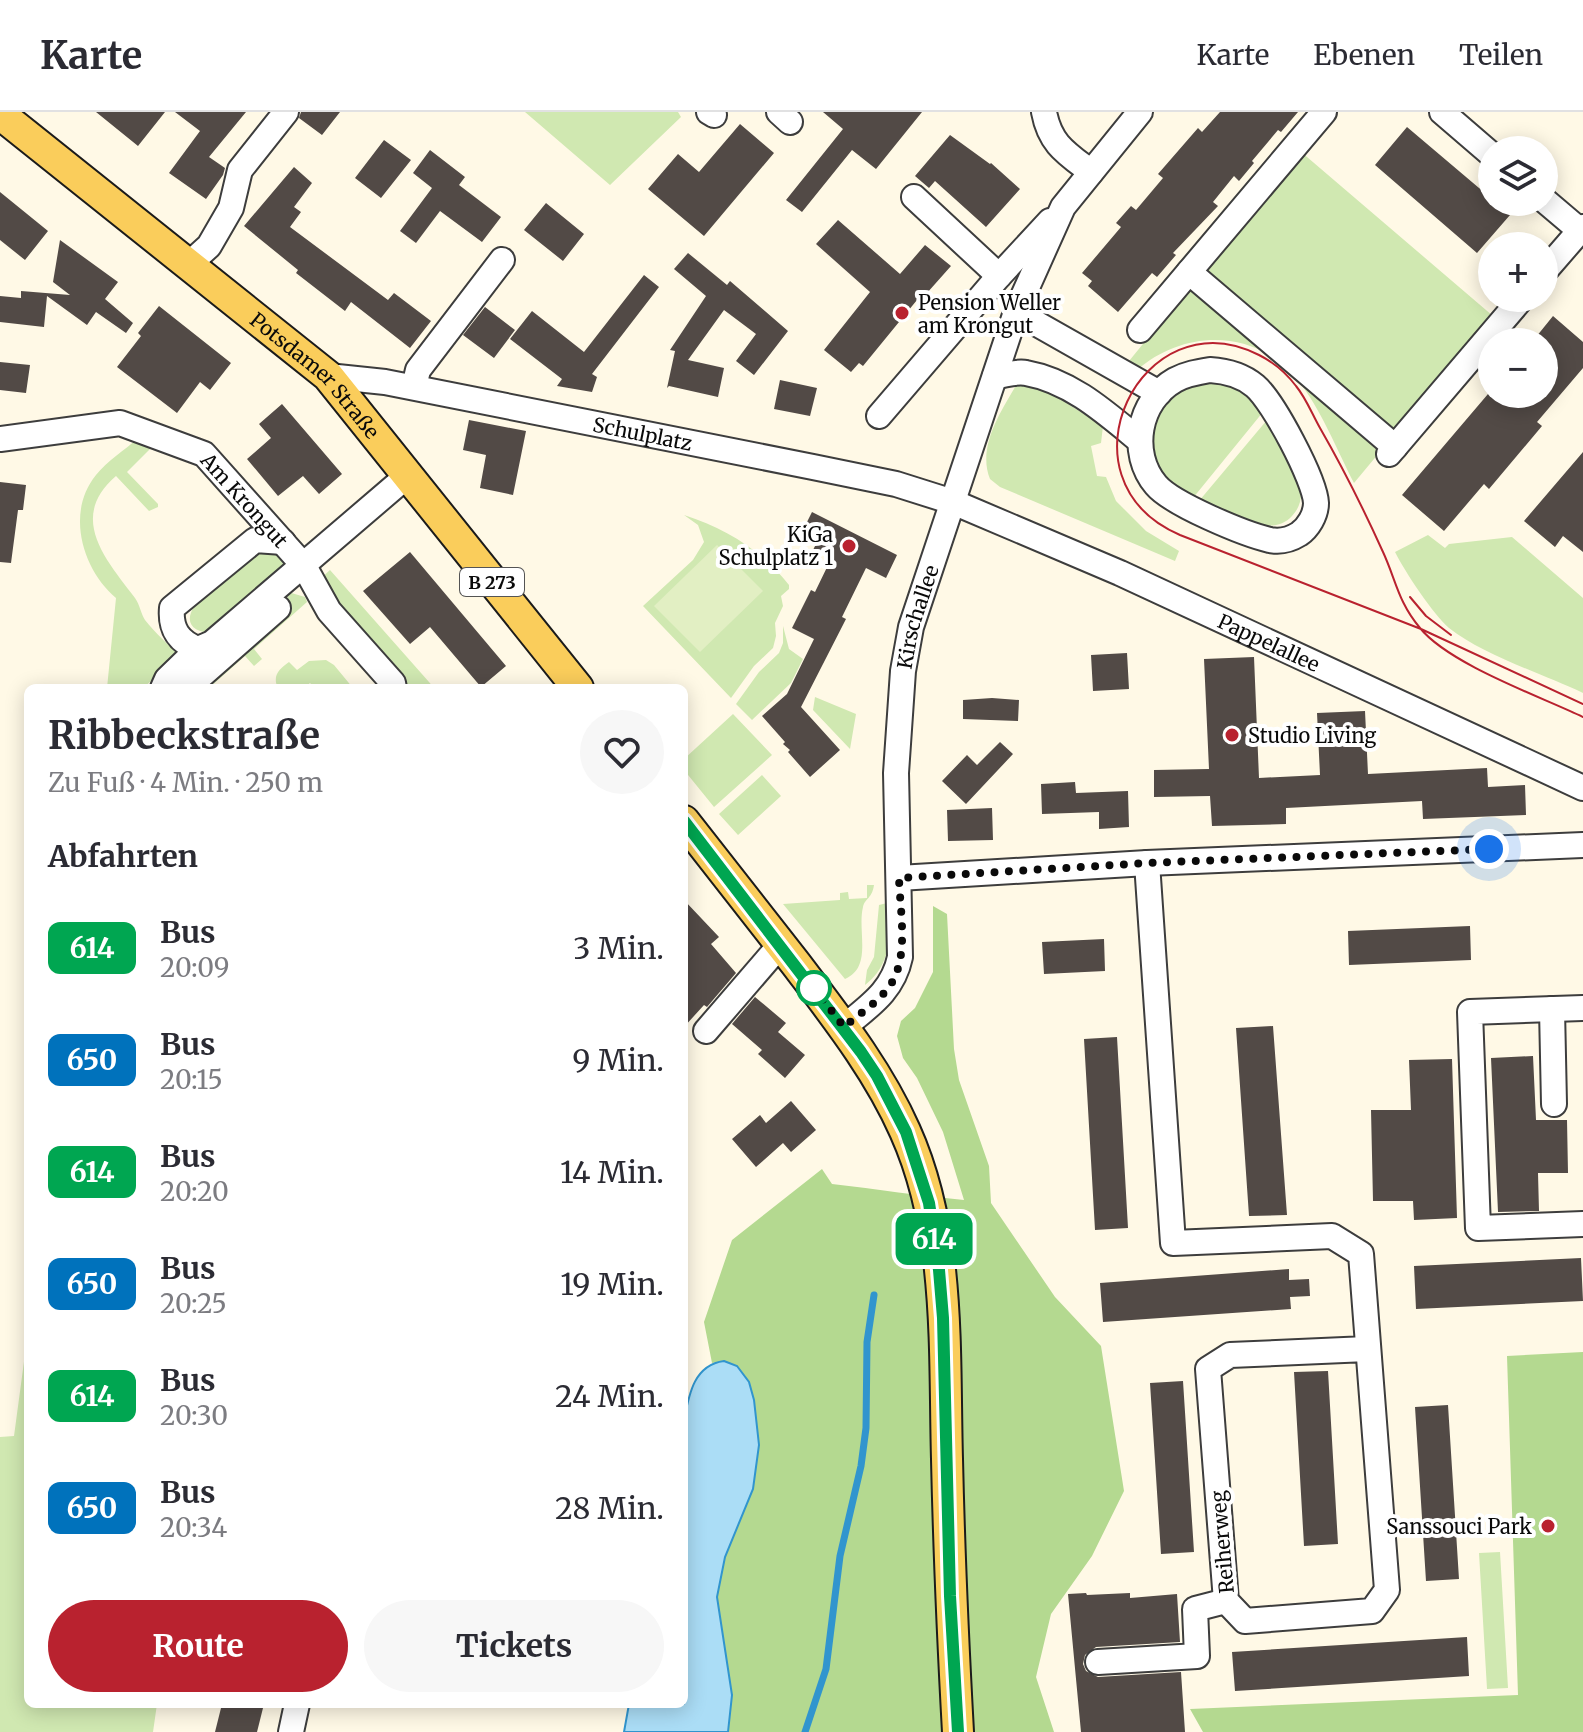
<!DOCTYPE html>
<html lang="de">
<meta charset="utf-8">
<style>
body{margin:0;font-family:Merriweather,serif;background:#f7f7f7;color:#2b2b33;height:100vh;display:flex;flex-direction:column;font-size:30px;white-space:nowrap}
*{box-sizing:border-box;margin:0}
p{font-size:26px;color:#7c7c81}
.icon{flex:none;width:44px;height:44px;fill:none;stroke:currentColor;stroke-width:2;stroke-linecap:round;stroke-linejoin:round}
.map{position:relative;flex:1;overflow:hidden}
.details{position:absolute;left:24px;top:572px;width:664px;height:1024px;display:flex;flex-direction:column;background:#fff;border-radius:12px;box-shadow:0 4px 20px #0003}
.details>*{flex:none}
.badge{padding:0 16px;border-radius:12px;font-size:28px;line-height:52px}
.controls{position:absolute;left:1478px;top:24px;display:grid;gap:16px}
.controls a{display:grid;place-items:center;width:80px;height:80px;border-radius:50%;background:#fff;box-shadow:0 4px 20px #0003;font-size:40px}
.you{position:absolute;width:40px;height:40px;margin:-20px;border:6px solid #fff;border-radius:50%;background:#1a73e8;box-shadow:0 0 0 12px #1a73e833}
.map>.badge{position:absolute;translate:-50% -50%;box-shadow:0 0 0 4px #fff}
h2{padding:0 24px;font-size:30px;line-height:72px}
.round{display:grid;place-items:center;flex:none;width:84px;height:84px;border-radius:42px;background:#f7f7f7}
.overview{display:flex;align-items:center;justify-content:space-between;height:136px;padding:0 24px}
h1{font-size:38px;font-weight:700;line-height:60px}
.action{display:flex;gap:16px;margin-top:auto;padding:16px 24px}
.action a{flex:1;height:92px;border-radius:48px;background:#b9222f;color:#fff;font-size:32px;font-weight:700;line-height:92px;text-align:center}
.action a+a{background:#f7f7f7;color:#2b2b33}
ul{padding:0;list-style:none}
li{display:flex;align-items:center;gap:24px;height:112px;padding:0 24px}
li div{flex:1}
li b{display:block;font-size:30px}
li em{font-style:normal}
li .badge{min-width:88px;font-weight:700;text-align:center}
header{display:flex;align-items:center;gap:48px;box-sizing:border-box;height:112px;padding:0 40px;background:#fff;border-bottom:2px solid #e1e1e2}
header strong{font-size:38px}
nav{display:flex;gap:44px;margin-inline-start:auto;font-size:28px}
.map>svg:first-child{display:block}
</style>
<header>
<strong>Karte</strong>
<nav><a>Karte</a><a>Ebenen</a><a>Teilen</a></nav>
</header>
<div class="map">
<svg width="1583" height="1620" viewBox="0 0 1583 1620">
<rect width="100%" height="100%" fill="#fff9e6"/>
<path fill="#d0e8b1" d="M525,0H678L681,5L610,73Z
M1300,39L1493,204L1354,371C1337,338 1320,295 1297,267C1255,216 1184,217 1137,258L1125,254Z
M1210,270C1235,273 1247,281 1263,300L1193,386C1186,382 1177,378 1171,373C1144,350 1147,304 1175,282C1185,274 1197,272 1210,270Z
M1017,272L1049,280L1103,314L1101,331L1091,334L1097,364L1106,365L1116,389L1146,419L1179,439L1175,449L1000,375L990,367C977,335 1001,299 1017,272Z
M1267,308C1281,333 1318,377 1292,404C1285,412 1274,415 1264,413C1242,411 1219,397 1199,389Z
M138,326L154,333L127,360L158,392V395L149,399L116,364C67,406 107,449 135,486C140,493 141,502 145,508C155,521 169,533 180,544L143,576H107L116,486C83,458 65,401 96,363C107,349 125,338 138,326Z
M684,403C727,417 761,438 789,473V477L781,484L783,494L775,511L776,524L773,536L754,554L731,586L643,494L693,448L704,430L698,413Z
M1428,423L1445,436L1449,432L1512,425L1583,486V581C1543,562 1483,543 1449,516C1433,502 1405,460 1395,440Z
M260,436H270L286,454L213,521C193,521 183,511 195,493Z
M330,458L429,570L434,576H410L319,468Z
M288,480L305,485L307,490L254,537L262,547L254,554L245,544L209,576H195L287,489Z
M783,514L789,537L803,547L791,571L752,608L736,592L759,560L779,541L783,531Z
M326,548L334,553L353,576H315L310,571L304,576H278C272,564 279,557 289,550L297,558L309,549Z
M815,585L856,602L850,637L813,598Z
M733,602L772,643L714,695L684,658V647Z
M762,663L781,684L738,723L719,702Z
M867,773H874C872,787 865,786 863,795C857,819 873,855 845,867L783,792L840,788V781L848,780L849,787L867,786Z
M887,791C893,819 891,854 865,873L867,858L874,845L879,793Z
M28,1220V1592H157L153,1620H0V1325L14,1324Z
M1500,1440L1508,1576L1487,1577L1479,1441Z"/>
<path fill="#b4d990" d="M933,794L947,802L954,937L959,968L989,1054L991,1091L1055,1185L1101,1234L1124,1379L1092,1444L1051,1502L1036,1565L1054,1620H728L732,1583L717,1485L725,1445L753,1377L759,1333L754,1288L724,1249L712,1251L704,1210L732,1128L822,1057L832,1072C877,1077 920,1084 964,1088L943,1020L917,966L903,946L897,924L901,909L915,896L933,860Z
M1583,1240V1620H1203L1190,1597L1518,1583L1507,1244Z"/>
<path fill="#e2efc3" d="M717,433L763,479L700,540L654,494Z"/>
<path fill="#abddf6" stroke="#3195ce" stroke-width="2" d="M724,1249L737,1254L749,1270L754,1288L759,1333L753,1377L725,1445L717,1485L732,1583L728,1620H624L629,1592H684V1308C689,1282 694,1253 724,1249Z"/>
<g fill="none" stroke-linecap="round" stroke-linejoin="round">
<path stroke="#3195ce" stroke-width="7" d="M805,1620L826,1557L840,1444L861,1354L866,1316L867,1230L874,1183"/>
</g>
<path fill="#524a46" d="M96,0H165L138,34Z
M175,0H246L209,45L225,56L223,63L206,87L169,61L200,19Z
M301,0H340L322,23L299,6Z
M823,0H922L876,57L852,38L802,100L786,88L843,17Z
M1220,0H1298L1281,20L1278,18L1252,49L1254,51L1239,69L1234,64L1213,90L1218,94L1173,141L1176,143L1157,165L1152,161L1118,200L1088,174L1092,169L1082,161L1121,115L1116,111L1131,94L1136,98L1163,66L1158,62L1198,16L1202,20Z
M740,12L774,41L704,124L648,77L678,42L699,60Z
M1407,15L1492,87V90L1510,103L1477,141L1375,53Z
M950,23L990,52L991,51L1020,77L986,115L935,69L929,76L915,64Z
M384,28L411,48L381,86L355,66Z
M430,38L465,65L459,73L501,105L482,130L440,99L416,131L400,119L432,76L413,61Z
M294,55L312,71L294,95L301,100L290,115L388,188L394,181L431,209L410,236L351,190L345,199L296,161L298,158L244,114Z
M0,80L48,119L25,148L0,128Z
M546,91L584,122L563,149L524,118Z
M838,108L900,162L925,133L951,154L919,190L917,188L863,254L859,251L851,260L824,238L870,180L816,132Z
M60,128L118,170L105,187L133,211L126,221L96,200L87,213L47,184L44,215L0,210V184L21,186V179L70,183L53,170Z
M688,141L727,173L730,169L788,219L754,263L736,249L756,222L724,198L688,248L724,256L718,285L669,274L667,276L675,239L670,238L706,184L674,157Z
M644,163L659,175L592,262L597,265L592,280L557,274L562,267L510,227L532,199L584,240Z
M159,194L231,251L210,278L200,270L177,301L117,255L141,224L138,221Z
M485,195L515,218L494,246L463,223Z
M1553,204L1583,230V256L1537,310L1542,314L1489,377L1484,372L1444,419L1402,383L1488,282H1544V230H1532Z
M0,250L30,253L26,281L0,278Z
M780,268L817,276L810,304L774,297Z
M282,292L342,362L319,382L303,364L278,384L247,347L271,326L259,312Z
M469,308L526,319L513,383L480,376L486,343L463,338Z
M1583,340V440L1563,424L1555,435L1524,409Z
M0,370L26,373L23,398H18L11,451L0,450Z
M812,400L897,443L886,466L866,456L842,505L846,507L801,595L840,638L810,665L788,640L790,638L783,632L785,630L762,604L787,582L814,527L792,516L811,478L815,480L831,447L813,438L816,432L800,424Z
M410,440L506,554L481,575L430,515L410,532L363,479Z
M1127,541L1129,577L1093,579L1091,543Z
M1254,545L1259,666L1320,663L1317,601L1365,599L1368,662L1487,656L1488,675L1525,673L1526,703L1423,707L1422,689L1286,696V712L1212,714L1210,684L1154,685V658L1209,657L1204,547Z
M992,586L1019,588L1018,609L963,607V588Z
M1000,630L1013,642L966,692L942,669L967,643L977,653Z
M1075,670L1076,681L1128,679L1129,715L1099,717V700L1042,702L1041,672Z
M992,696L993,728L948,729L947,698Z
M684,788L719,825L711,832L736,861L707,895L704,893L684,915Z
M1470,814L1471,848L1349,853L1348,819Z
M1104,827L1105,859L1044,862L1042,830Z
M755,885L786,911L778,920L805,943L785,966L758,942L762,938L732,912Z
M1273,914L1287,1103L1249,1104L1236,916Z
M1117,925L1128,1116L1095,1118L1084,927Z
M1533,944L1536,1008H1567L1568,1061H1538L1539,1099L1498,1100L1491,946Z
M1452,947L1457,1106L1414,1108L1413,1089H1373L1371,998H1411L1409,948Z
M791,989L816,1018L791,1040L783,1031L756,1055L732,1027L760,1003L766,1011Z
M1581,1146L1583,1189L1416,1197L1414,1154Z
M1289,1157V1168L1309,1167L1310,1184L1290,1185L1291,1197L1103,1210L1100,1171Z
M1328,1259L1338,1432L1304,1434L1294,1260Z
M1183,1269L1194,1440L1161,1442L1150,1271Z
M1448,1293L1459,1467L1426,1469L1415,1295Z
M1086,1481L1087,1483L1130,1481V1486L1177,1482L1180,1530L1096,1535L1085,1543L1083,1552L1086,1559L1098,1565L1181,1560L1185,1620H1081L1068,1482Z
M1467,1525L1469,1564L1235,1579L1232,1540Z
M222,1592H264L257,1620H215Z"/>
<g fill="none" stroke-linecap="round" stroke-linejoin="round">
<g stroke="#3d3d3d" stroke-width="28">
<g id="minor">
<path d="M709,0L714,3"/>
<path d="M779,0L790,10"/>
<path d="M1044,0C1050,32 1066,41 1091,60"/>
<path d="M1442,0L1492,43"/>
<path d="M914,85L999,164"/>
<path d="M1544,88L1583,121"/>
<path d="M189,152L209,134L231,96L240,58L286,0"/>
<path d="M1189,160L1395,335"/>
<path d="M1544,160L1583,115"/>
<path d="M1016,200L1159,281"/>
<path d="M1140,218L1324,0"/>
<path d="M1210,258C1226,259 1242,263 1255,274C1273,289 1315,368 1316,391C1316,403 1308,416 1299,422C1291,427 1280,430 1270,428C1244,422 1172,392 1156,373C1129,341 1138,289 1175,268C1186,262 1198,260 1210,258Z"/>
<path id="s1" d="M328,264L385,270L813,355L896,372L953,390L1120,461L1583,676"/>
<path d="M995,264C1005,263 1017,259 1026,261C1071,269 1106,301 1140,329"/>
<path d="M414,275L418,258L502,148"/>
<path d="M879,304L999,164L1050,109"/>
<path id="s2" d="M0,327L120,311L204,342L304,454L329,499L393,571L394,576"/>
<path d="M1389,342L1522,186"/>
<path d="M283,430L255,428L172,496C170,517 179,530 198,537L212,531L407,364"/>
<path d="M163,576L167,567L198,537"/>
<path d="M187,576L278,496"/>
<path d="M1147,751L1173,1131L1332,1124L1361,1142L1387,1478L1372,1499L1245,1509L1226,1489L1208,1257L1230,1243L1367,1237"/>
<path d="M899,766L1147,751L1583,733"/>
<path d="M1583,896L1470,900L1478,1116L1583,1112"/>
<path d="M1552,897L1554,992"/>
<path id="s3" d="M844,915C869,894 893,879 900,845L896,661L903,559L911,515L1016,200L1063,95L1140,0"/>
<path d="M706,919L780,833"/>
<path d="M1098,1550L1197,1544L1195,1497L1226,1489"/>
<path d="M291,1620L297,1592"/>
</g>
</g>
<g stroke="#1b1b1b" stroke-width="34">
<g id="major">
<path id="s4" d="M0,2L328,264L578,576"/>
<path d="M684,709C721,756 758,804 796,852C836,905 878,958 905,1019C951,1121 944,1239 947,1347C949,1438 953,1529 958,1620"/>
</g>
</g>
<use href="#minor" stroke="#fff" stroke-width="24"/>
<use href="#major" stroke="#facd5b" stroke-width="30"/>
<path stroke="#b9222f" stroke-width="2" d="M1410,485L1426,504L1451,523
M1583,592L1421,517L1180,423C1051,367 1142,183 1259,243C1273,250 1287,262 1296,274C1306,286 1312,302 1320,316C1343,356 1364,398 1383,440C1396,468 1398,490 1420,516C1449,552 1539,584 1583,605"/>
</g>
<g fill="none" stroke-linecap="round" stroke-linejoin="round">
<g stroke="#fff" stroke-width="18">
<path id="line" d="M684,709L861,940L877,964L906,1020L929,1091L939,1158L943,1206L950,1484L958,1620"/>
</g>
<use href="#line" stroke="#00a651" stroke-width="12"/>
<path stroke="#0a0a0a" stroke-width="8" stroke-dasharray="0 14.4" d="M814,876L844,915C859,902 880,889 891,872C909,844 900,799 899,766L1147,751L1489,737"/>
</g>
<g fill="#b9222f" stroke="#fff" stroke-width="3">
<circle cx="902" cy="201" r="8"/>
<circle cx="849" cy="434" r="8"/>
<circle cx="1232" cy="623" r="8"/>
<circle cx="1548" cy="1414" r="8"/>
</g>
<circle fill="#fff" stroke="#00a651" stroke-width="4" cx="814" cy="876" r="16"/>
<g text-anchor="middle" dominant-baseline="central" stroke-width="8" stroke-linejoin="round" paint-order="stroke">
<rect fill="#fff" stroke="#545454" stroke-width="2" x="460" y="456" width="64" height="28" rx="6"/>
<g font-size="18" font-weight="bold" fill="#0a0a0a">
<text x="492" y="470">B 273</text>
</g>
<g font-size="20" fill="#0a0a0a" stroke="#fff" text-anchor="start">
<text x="918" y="190">Pension Weller<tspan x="918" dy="23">am Krongut</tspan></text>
<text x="833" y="422" text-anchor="end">KiGa<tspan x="833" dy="23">Schulplatz 1</tspan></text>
<text x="1248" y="623">Studio Living</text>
<text x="1532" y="1414" text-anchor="end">Sanssouci Park</text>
</g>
<g font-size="20" fill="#0a0a0a" stroke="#fff">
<text stroke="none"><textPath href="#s4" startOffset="410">Potsdamer Straße</textPath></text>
<text stroke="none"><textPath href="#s1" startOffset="320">Schulplatz</textPath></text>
<text stroke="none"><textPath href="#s2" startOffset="272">Am Krongut</textPath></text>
<text stroke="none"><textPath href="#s3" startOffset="434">Kirschallee</textPath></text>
<text stroke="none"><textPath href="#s1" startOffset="984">Pappelallee</textPath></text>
<text transform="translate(1222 1430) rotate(-95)">Reiherweg</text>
</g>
</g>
</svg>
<div class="controls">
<a><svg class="icon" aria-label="layers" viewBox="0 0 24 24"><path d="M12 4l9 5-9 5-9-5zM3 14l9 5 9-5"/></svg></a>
<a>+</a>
<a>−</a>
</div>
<div class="you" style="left:1489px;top:737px"></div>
<b class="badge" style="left:934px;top:1127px;background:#00a651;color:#fff">614</b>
<section class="details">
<div class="overview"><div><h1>Ribbeckstraße</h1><p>Zu Fuß · 4 Min. · 250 m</p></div><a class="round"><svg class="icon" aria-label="heart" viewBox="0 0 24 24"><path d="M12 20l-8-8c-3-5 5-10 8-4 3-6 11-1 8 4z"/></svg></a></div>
<h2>Abfahrten</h2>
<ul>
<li><span class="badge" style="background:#00a651;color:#fff">614</span><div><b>Bus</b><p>20:09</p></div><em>3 Min.</em></li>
<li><span class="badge" style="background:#0072bc;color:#fff">650</span><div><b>Bus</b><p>20:15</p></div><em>9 Min.</em></li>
<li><span class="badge" style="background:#00a651;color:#fff">614</span><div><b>Bus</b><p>20:20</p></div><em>14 Min.</em></li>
<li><span class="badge" style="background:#0072bc;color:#fff">650</span><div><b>Bus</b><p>20:25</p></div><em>19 Min.</em></li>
<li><span class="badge" style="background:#00a651;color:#fff">614</span><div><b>Bus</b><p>20:30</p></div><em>24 Min.</em></li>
<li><span class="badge" style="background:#0072bc;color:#fff">650</span><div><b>Bus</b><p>20:34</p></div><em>28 Min.</em></li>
</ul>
<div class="action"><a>Route</a><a>Tickets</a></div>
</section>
</div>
